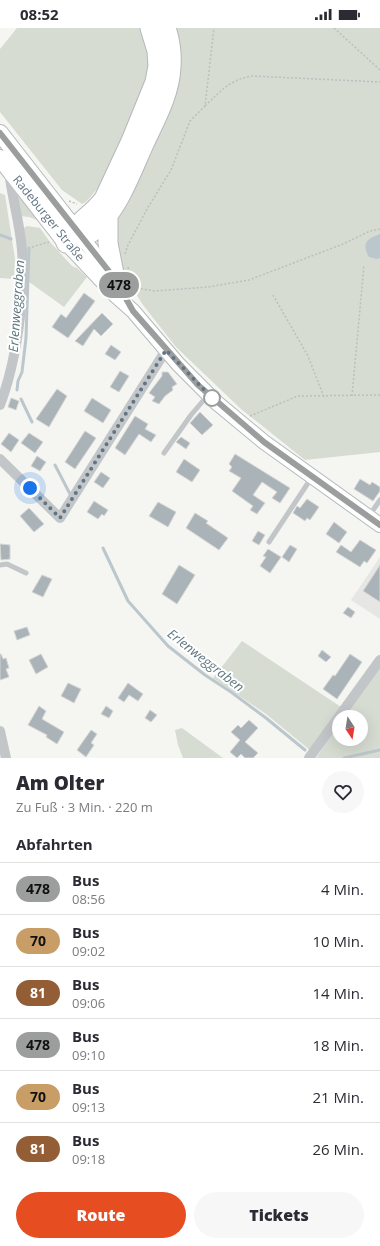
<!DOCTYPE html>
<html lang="de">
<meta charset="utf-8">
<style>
body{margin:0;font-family:"Open Sans",sans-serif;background:#f7f7f7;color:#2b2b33;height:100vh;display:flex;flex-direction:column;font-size:15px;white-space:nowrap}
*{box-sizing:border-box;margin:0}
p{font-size:13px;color:#7c7c81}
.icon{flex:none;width:22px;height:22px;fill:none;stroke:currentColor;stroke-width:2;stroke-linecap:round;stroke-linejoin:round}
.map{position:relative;height:730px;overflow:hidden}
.details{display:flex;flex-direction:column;background:#fff;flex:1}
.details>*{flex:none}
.badge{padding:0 8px;border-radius:13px;font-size:14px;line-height:26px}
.needle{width:26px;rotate:168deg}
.buttons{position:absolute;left:332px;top:682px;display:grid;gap:8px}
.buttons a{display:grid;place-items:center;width:36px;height:36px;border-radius:50%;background:#fff;box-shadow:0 4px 16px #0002;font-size:20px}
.you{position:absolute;width:20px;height:20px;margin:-10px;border:3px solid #fff;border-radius:50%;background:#1a73e8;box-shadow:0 0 0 6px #1a73e833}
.map>.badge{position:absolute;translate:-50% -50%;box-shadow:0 0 0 2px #fff}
h2{padding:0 16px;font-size:15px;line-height:36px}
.round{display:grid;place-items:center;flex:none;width:42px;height:42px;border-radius:21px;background:#f7f7f7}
.head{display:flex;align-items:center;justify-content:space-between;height:68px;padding:0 16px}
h1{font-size:19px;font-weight:800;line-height:30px}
.cta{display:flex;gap:8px;margin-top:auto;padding:8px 16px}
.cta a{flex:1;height:46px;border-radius:24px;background:#e64d21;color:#fff;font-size:16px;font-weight:800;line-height:46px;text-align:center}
.cta a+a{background:#f7f7f7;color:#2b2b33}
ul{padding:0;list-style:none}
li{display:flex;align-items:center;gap:12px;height:52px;padding:0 16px;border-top:1px solid #e1e1e2}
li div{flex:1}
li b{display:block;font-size:15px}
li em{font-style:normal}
li .badge{min-width:44px;font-weight:700;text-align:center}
.status{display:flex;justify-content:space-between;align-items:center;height:28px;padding:0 20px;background:#fff;direction:ltr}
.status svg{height:11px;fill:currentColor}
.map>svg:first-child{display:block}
</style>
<div class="status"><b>08:52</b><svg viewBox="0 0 49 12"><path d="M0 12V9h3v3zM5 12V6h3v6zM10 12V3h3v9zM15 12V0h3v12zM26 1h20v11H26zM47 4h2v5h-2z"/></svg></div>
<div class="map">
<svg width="380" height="730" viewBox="0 0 380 730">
<rect width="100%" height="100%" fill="#f5f5f1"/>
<path fill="#e6e7e5" d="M380,529V591L351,572Z"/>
<path fill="#d6dcd2" d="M17,0H140L144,9L150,34L145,59L98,160L86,174L82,176L62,162L0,84V21Z
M172,0H380V424L305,432L241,381L176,319L143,277L121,242L114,194Z
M17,162L42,194L29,189L20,188Z
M0,165L5,167L15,231L14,251L0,250Z
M27,198L40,200L50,214L72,238L77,240L87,249L64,279L25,251L22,201Z
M242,613L341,679L311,723L266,686L213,650Z
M380,637V730H316L339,695V711H361V689H343Z
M182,700L223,730H183L178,717L175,702Z"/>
<path fill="#bbc7cc" d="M380,206V230L377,231L369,229C361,215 367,211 380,206Z"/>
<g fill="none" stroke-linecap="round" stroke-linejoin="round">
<path stroke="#bbc7cc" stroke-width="3" d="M0,207L11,211
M17,362L18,353L22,344L26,310L29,220
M21,371L32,394
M55,437L70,466
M103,520L128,573L168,618L205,647L231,664L266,690L305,722
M344,730L380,722"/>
</g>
<path fill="#aab3b8" stroke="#d6d6d4" d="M84,265L95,273L68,310L52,299L61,286L66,290Z
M102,285L113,296L101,308L94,301L83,318L75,313Z
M111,317L121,324L115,332L105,326Z
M120,343L129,348L119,364L110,359Z
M162,344H168L177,356L172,359L173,362L165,368L159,376L152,373L155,369L149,365L162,348Z
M57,361L67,368L49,399L36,391Z
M11,370L19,373L16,382L8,379Z
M92,370L111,382L103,395L84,383Z
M200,384L213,397L202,407L190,395Z
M135,388L148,396L145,401L156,407L151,414L139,406L125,427L115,420Z
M85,403L96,410L75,441L65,434Z
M9,405L19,412L11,424L1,416Z
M29,405L43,414L35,425L21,415Z
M181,409L190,415L186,421L176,414Z
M235,426L290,460L280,475L272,470L277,464L262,454L253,467L265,475L257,486L250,482L253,478L232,463L241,450L229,443L232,439L229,436Z
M37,428L46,434L40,443L31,438Z
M184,431L200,442L192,454L176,444Z
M101,444L110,450L103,460L94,454Z
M360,451L370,457L372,454L380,459V463L373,473L354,461Z
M307,471L319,479L310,492L307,490L305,493L293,485L297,478L300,480Z
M94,473L108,482L104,488L102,486L98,491L87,484Z
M158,474L176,484L168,499L149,488Z
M29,480L44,496L34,504L20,488Z
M195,485L208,493L206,495L228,510L219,522L186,500Z
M334,494L347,504L339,515L326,506Z
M258,503L265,507L259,517L252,513Z
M360,512L376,522L367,535L364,533L360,539L336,524L341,517L351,524Z
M0,516L10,517V531L1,532Z
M290,517L297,521L289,534L282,529Z
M268,521L281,529L270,545L260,538L266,529L263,528Z
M179,537L195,547L177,576L162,566Z
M380,537V574L363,563Z
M42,547L52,551L43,569L32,564Z
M348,579L355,584L351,590L343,585Z
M27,599L30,607L17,612L14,603Z
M322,622L331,629L326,634L318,628Z
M0,626H1L3,631L6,630L9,640L6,641L9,649L0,652Z
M41,626L48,639L36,646L29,632Z
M350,626L362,634L337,671L323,661L333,647L335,648Z
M68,655L81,661L74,675L61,668Z
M128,655L143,666L138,673L129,667L124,674L118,670Z
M39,678L46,683L42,691L64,704L57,716L46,709L47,707L28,697Z
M106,678L113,683L109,690L101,686Z
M150,682L157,687L151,694L145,690Z
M249,692L258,700L245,714L258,725L253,730H245L241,726L237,730L230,724L240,712L231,704L238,697L241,700Z
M91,702L97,706L91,715L94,717L86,729L77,722Z"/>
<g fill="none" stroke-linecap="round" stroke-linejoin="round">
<g stroke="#b4babe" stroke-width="16">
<path id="secondary" d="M76,202L114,250
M66,215L116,268L133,283L178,336L217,375L264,414L380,497"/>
</g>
<g stroke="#b5b9bd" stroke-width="18">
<path id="primary" d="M0,105L74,200
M0,130L66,215"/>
</g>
<g stroke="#b5b8bb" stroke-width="21">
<path id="motorway" d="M108,187V215L115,251
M66,215C77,212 88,208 96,201C119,179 131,145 144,116C155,92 170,66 171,39C172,26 170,12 166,0
M66,215L74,200L95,181L104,171L131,113L155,54L158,38L157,23L150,0"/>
</g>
<path stroke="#bcbec0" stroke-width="1.5" stroke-dasharray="2 2" stroke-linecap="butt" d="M334,0L380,42
M205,78C221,63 229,52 252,48L380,54
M69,173L77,176
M32,219L49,214
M125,226L128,217L147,181L171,142L190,93L205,78L214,0
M128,239L132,254V259
M129,259L155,263L208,259L249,252L343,216L370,203L380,201
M273,267L308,328L324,369
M352,368L364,237
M250,388L298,368L380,367"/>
<path stroke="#c2c6c9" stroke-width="5" d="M164,425L191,387L208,367
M369,488L380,472
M269,514L312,449
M0,537L7,536L26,545"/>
<path stroke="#c2c6c9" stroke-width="10" d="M0,377C16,335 26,267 22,222C20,196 12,170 9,143
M0,431L60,490L166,322
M0,703L6,730
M309,730L380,632"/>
<use href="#secondary" stroke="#fff" stroke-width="14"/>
<use href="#primary" stroke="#fff" stroke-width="16"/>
<use href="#motorway" stroke="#fff" stroke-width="19"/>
</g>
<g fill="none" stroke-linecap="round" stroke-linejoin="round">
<g stroke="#fff" stroke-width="9">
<path id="line" d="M0,105L115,251L133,283L198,357L264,414L380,497"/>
</g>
<use href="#line" stroke="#9c9d9d" stroke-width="6"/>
<path stroke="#637583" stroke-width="4" stroke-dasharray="0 7.2" d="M30,460L60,490L166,322L212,370"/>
</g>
<circle fill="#fff" stroke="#9c9d9d" stroke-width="2" cx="212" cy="370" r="8"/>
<g text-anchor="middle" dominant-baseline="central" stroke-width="4" stroke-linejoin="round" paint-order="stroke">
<g font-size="12" fill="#637583" stroke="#fff">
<text transform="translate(49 190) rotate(51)">Radeburger Straße</text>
</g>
<g font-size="13" font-style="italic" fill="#5f7780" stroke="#fff">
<text transform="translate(16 278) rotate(-86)">Erlenweggraben</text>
<text transform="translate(206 632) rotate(38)">Erlenweggraben</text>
</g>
</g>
</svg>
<div class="buttons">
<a><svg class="needle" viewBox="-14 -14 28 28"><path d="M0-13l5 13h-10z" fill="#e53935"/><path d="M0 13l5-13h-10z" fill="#7c7c81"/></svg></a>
</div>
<div class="you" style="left:30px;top:460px"></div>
<b class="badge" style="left:119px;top:257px;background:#9c9d9d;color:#111">478</b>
</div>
<section class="details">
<div class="head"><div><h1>Am Olter</h1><p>Zu Fuß · 3 Min. · 220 m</p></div><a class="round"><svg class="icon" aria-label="heart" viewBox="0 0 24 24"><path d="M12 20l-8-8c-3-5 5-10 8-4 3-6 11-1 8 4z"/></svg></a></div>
<h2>Abfahrten</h2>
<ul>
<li><span class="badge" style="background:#9c9d9d;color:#111">478</span><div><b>Bus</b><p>08:56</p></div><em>4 Min.</em></li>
<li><span class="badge" style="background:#c99d66;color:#111">70</span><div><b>Bus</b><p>09:02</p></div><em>10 Min.</em></li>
<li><span class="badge" style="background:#935e36;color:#fff">81</span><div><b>Bus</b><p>09:06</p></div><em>14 Min.</em></li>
<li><span class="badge" style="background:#9c9d9d;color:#111">478</span><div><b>Bus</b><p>09:10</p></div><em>18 Min.</em></li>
<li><span class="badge" style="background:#c99d66;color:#111">70</span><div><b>Bus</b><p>09:13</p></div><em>21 Min.</em></li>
<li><span class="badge" style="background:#935e36;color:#fff">81</span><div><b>Bus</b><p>09:18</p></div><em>26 Min.</em></li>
</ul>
<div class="cta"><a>Route</a><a>Tickets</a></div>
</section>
